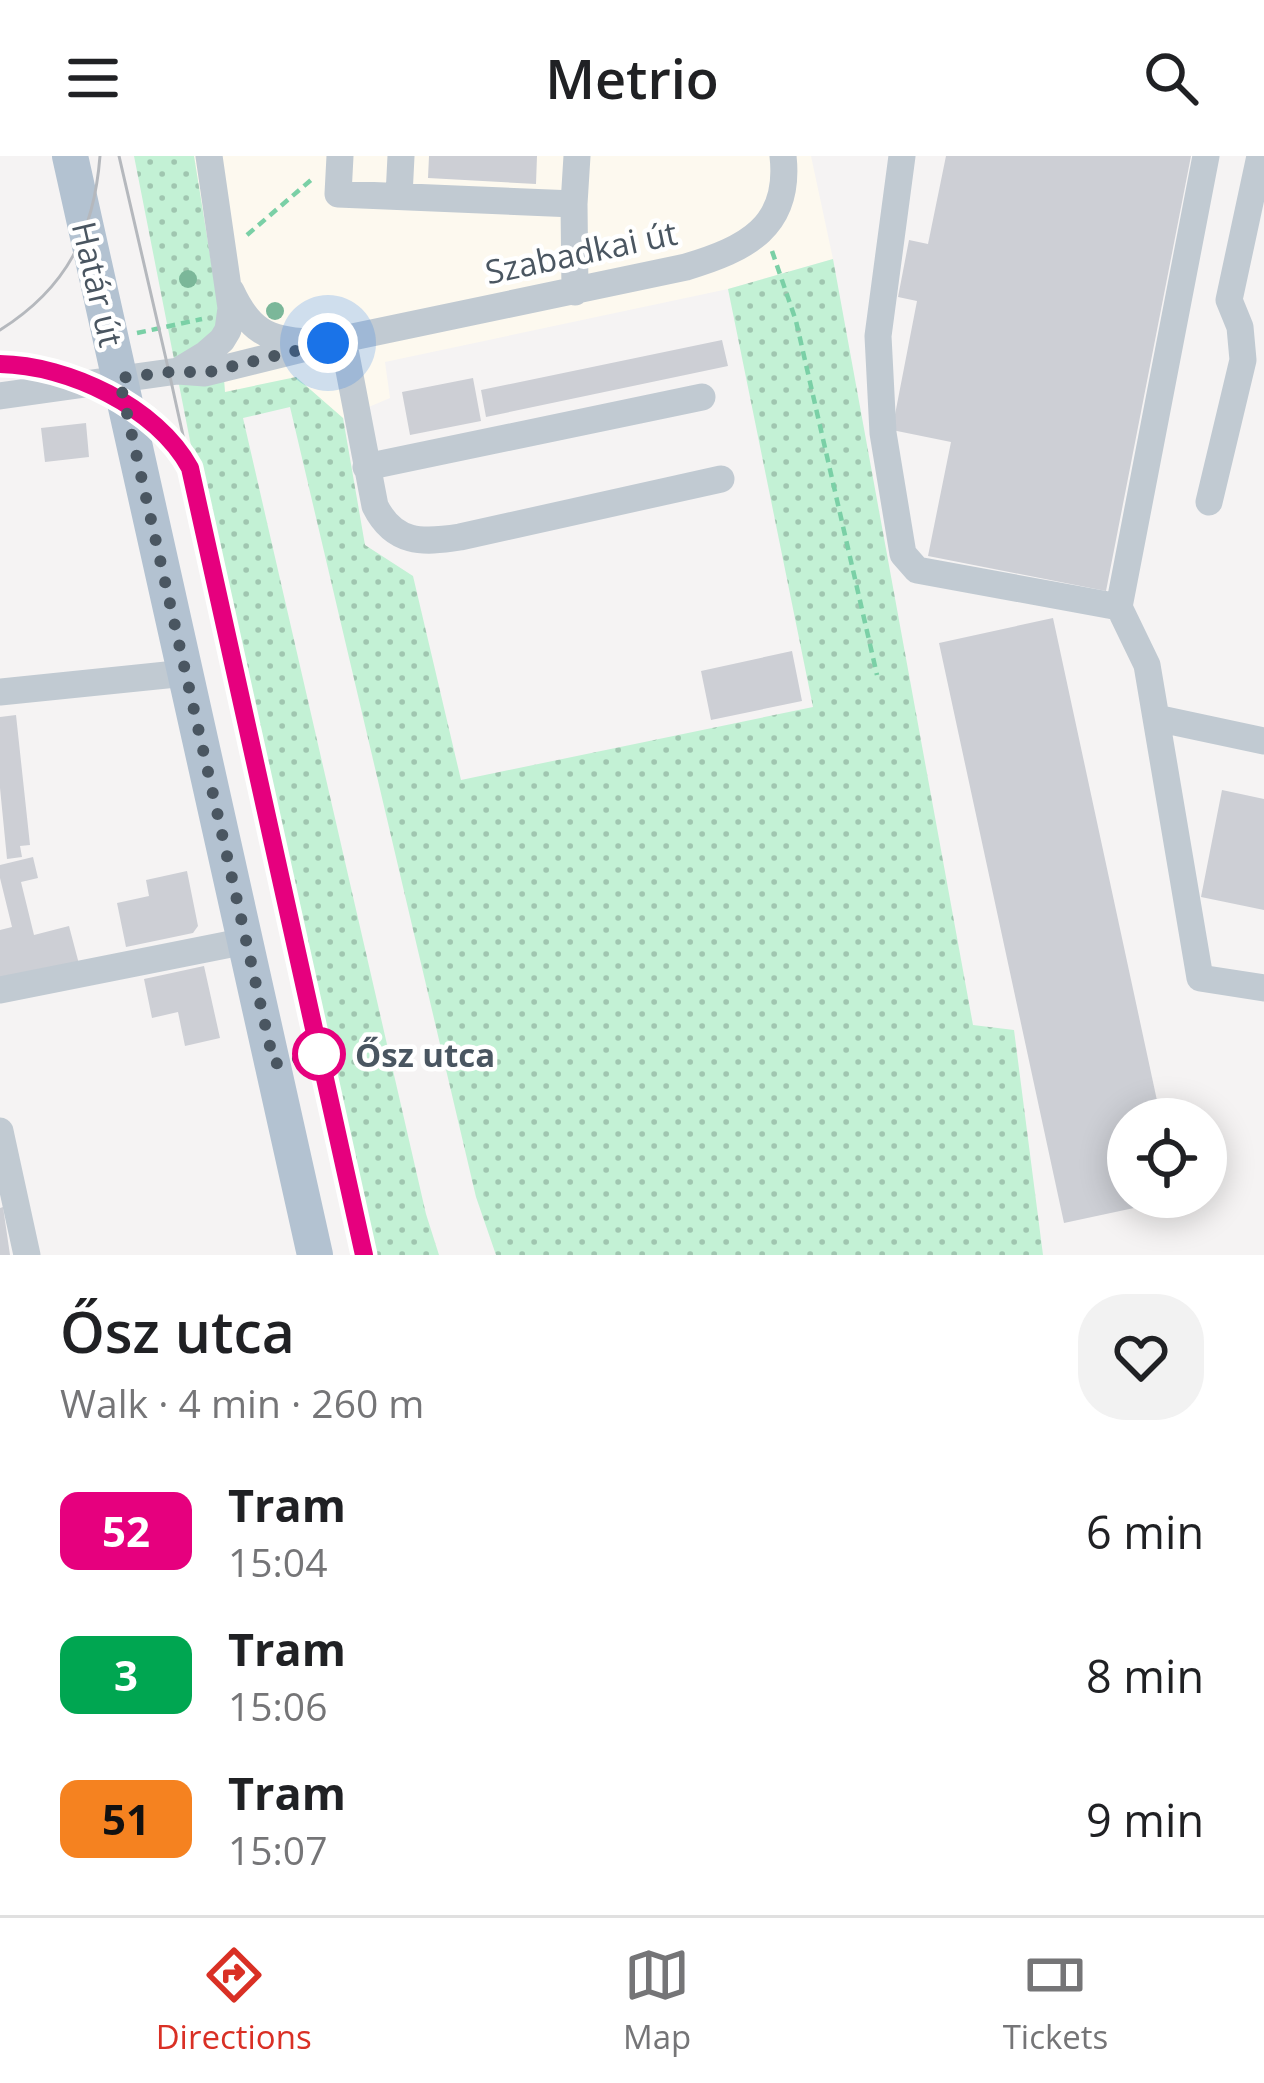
<!DOCTYPE html>
<meta charset="utf-8">
<style>
body{margin:0;font-family:"Open Sans",sans-serif;background:#f2f2f2;color:#202124;height:100vh;display:flex;flex-direction:column;font-size:45px;white-space:nowrap}
*{box-sizing:border-box;margin:0}
p{font-size:39px;color:#757577}
.icon{flex:none;width:66px;height:66px;fill:none;stroke:currentColor;stroke-width:2;stroke-linecap:round;stroke-linejoin:round}
.map{position:relative;height:1099px;overflow:hidden}
.details{display:flex;flex-direction:column;background:#fff;flex:1}
.details>*{flex:none}
.badge{padding:0 24px;border-radius:18px;font-size:42px;line-height:78px}
.controls{position:absolute;left:1107px;top:942px;display:grid;gap:24px}
.controls a{display:grid;place-items:center;width:120px;height:120px;border-radius:50%;background:#fff;box-shadow:0 6px 30px #0003;font-size:60px}
.you{position:absolute;width:60px;height:60px;margin:-30px;border:9px solid #fff;border-radius:50%;background:#1a73e8;box-shadow:0 0 0 18px #1a73e833}
.map>.badge{position:absolute;translate:-50% -50%;box-shadow:0 0 0 6px #fff}
.round{display:grid;place-items:center;flex:none;width:126px;height:126px;border-radius:48px;background:#f2f2f2}
.overview{display:flex;align-items:center;justify-content:space-between;height:204px;padding:0 60px}
h1{font-size:57px;font-weight:600;line-height:90px}
ul{padding:0;list-style:none}
li{display:flex;align-items:center;gap:36px;height:144px;padding:0 60px}
li div{flex:1}
li b{display:block;font-size:45px}
li em{font-style:normal}
li .badge{min-width:132px;font-weight:700;text-align:center}
header{display:flex;justify-content:space-between;align-items:center;height:156px;padding:0 60px;background:#fff;font-size:54px;font-weight:600}
.tab-bar{display:flex;justify-content:space-around;align-items:center;height:168px;border-top:3px solid #e0e0e0;background:#fff;font-size:33px;color:#757577}
.tab-bar a{display:grid;justify-items:center;gap:6px}
.tab-bar .current{color:#d93025}
.map>svg:first-child{display:block}
</style>
<header><svg class="icon" aria-label="menu" viewBox="0 0 24 24"><path d="M4 6h16M4 12h16M4 18h16"/></svg>Metrio<svg class="icon" aria-label="search" viewBox="0 0 24 24"><circle cx="10" cy="10" r="6"/><path d="M15 15l6 6"/></svg></header>
<div class="map">
<svg width="1264" height="1099" viewBox="0 0 1264 1099">
<defs>
<pattern id="grass-dots" width="8" height="8" patternUnits="userSpaceOnUse" patternTransform="scale(3)"><rect width="8" height="8" fill="#c3f1d5"/><path d="M2 2h.1M6 6h.1" fill="none" stroke="#a0c6b0" stroke-width="1.8" stroke-linecap="round"/></pattern>
</defs>
<rect width="100%" height="100%" fill="#f5f3f3"/>
<path fill="#fdf9ef" d="M194,0H811L833,103L728,133L385,206L390,242L343,262L295,222L225,237L218,148Z"/>
<path fill="url(#grass-dots)" d="M134,0H194L218,148L225,236L296,221L343,262L365,389L413,420L461,624L813,551L728,133L833,103L973,869L1014,874L1043,1099H496L476,1041L290,251L243,262L426,1058L439,1099H372L195,310Z"/>
<path fill="#cdcfd5" d="M429,0H537L536,28L428,22Z
M946,0H1191L1106,435L928,400L951,286L892,274L917,145L898,141L909,84L928,88Z
M722,184L728,210L486,261L481,234Z
M473,222L481,265L410,279L402,236Z
M86,267L89,301L45,306L41,272Z
M1053,462L1161,963H1128V1041L1176,1043L1064,1067L939,487Z
M792,495L802,545L711,564L701,515Z
M16,559L30,689L20,690L22,701L7,703L0,632V561Z
M1222,634L1264,643V754L1201,741Z
M33,701L38,722L21,726L34,779L69,770L79,808L0,828V774L12,771L0,722V709Z
M187,715L198,770L193,777L126,791L117,747L149,740L146,724Z
M204,810L220,882L185,890L178,856L152,862L144,823Z
M3,1051L10,1099H0V1052Z"/>
<g fill="none" stroke-linecap="round" stroke-linejoin="round">
<path stroke="#7ad0a6" stroke-width="4.5" stroke-dasharray="9 6" stroke-linecap="butt" d="M247,79L311,24
M772,95L796,165L877,519
M137,177L202,163"/>
<path stroke="#c1cad2" stroke-width="27" d="M340,0L338,38L574,48
M902,0L878,180L883,277L903,398L917,414L1119,451L1206,0
M399,40L401,0
M231,135C249,174 267,184 308,186
M575,136L574,48L577,0
M343,183L375,350C394,388 422,387 460,381L721,323
M178,215L205,217L343,183L686,111C746,93 791,71 783,0
M0,240L178,215L206,198L222,184L228,174L231,152L209,0
M366,311L702,241
M1209,346L1243,204L1240,171L1229,144L1260,0
M1119,451L1147,509L1200,822L1264,832
M0,536L186,517
M1156,562L1264,585
M0,834L246,785
M0,975L27,1099"/>
<path stroke="#b3c2d1" stroke-width="36" d="M70,0L315,1099"/>
<path stroke="#b5b8bd" stroke-width="3" d="M119,0L169,216L364,1099
M0,174C67,132 94,77 100,0
M0,208C60,209 153,248 184,302"/>
</g>
<g fill="#7bb799">
<circle cx="188" cy="123" r="9"/>
<circle cx="275" cy="155" r="9"/>
</g>
<g fill="none" stroke-linecap="round" stroke-linejoin="round">
<g stroke="#fff" stroke-width="27">
<path id="line" d="M0,208C68,209 157,251 190,312L364,1099"/>
</g>
<use href="#line" stroke="#e6007e" stroke-width="18"/>
<path stroke="#4a5661" stroke-width="12" stroke-dasharray="0 21.6" d="M319,898L274,908L119,222L178,215L205,217L328,187"/>
</g>
<circle fill="#fff" stroke="#e6007e" stroke-width="6" cx="319" cy="898" r="24"/>
<g text-anchor="middle" dominant-baseline="central" stroke-width="9" stroke-linejoin="round" paint-order="stroke">
<g font-size="33" fill="#4a5661" stroke="#fff">
<text transform="translate(581 96) rotate(-12)">Szabadkai út</text>
<text transform="translate(98 128) rotate(77)">Határ út</text>
</g>
<g font-size="33" font-weight="bold" fill="#4a5661" stroke="#fff" text-anchor="start">
<text x="355" y="898">Ősz utca</text>
</g>
</g>
</svg>
<div class="controls">
<a><svg class="icon" aria-label="locate" viewBox="0 0 24 24"><circle cx="12" cy="12" r="6"/><path d="M12 2v4M12 18v4M2 12h4M18 12h4"/></svg></a>
</div>
<div class="you" style="left:328px;top:187px"></div>
</div>
<section class="details">
<div class="overview"><div><h1>Ősz utca</h1><p>Walk · 4 min · 260 m</p></div><a class="round"><svg class="icon" aria-label="heart" viewBox="0 0 24 24"><path d="M12 20l-8-8c-3-5 5-10 8-4 3-6 11-1 8 4z"/></svg></a></div>
<ul>
<li><span class="badge" style="background:#e6007e;color:#fff">52</span><div><b>Tram</b><p>15:04</p></div><em>6 min</em></li>
<li><span class="badge" style="background:#00a651;color:#fff">3</span><div><b>Tram</b><p>15:06</p></div><em>8 min</em></li>
<li><span class="badge" style="background:#f58220;color:#111">51</span><div><b>Tram</b><p>15:07</p></div><em>9 min</em></li>
</ul>
</section>
<nav class="tab-bar">
<a class="current"><svg class="icon" aria-label="directions" viewBox="0 0 24 24"><path d="M12 3l9 9-9 9-9-9zM9 14v-3h6M13 9l2 2-2 2"/></svg>Directions</a>
<a><svg class="icon" aria-label="map" viewBox="0 0 24 24"><path d="M3 6l6-2 6 2 6-2v14l-6 2-6-2-6 2zM9 4v14M15 6v14"/></svg>Map</a>
<a><svg class="icon" aria-label="tickets" viewBox="0 0 24 24"><path d="M3 7h18v10H3zM15 7v10"/></svg>Tickets</a>
</nav>
